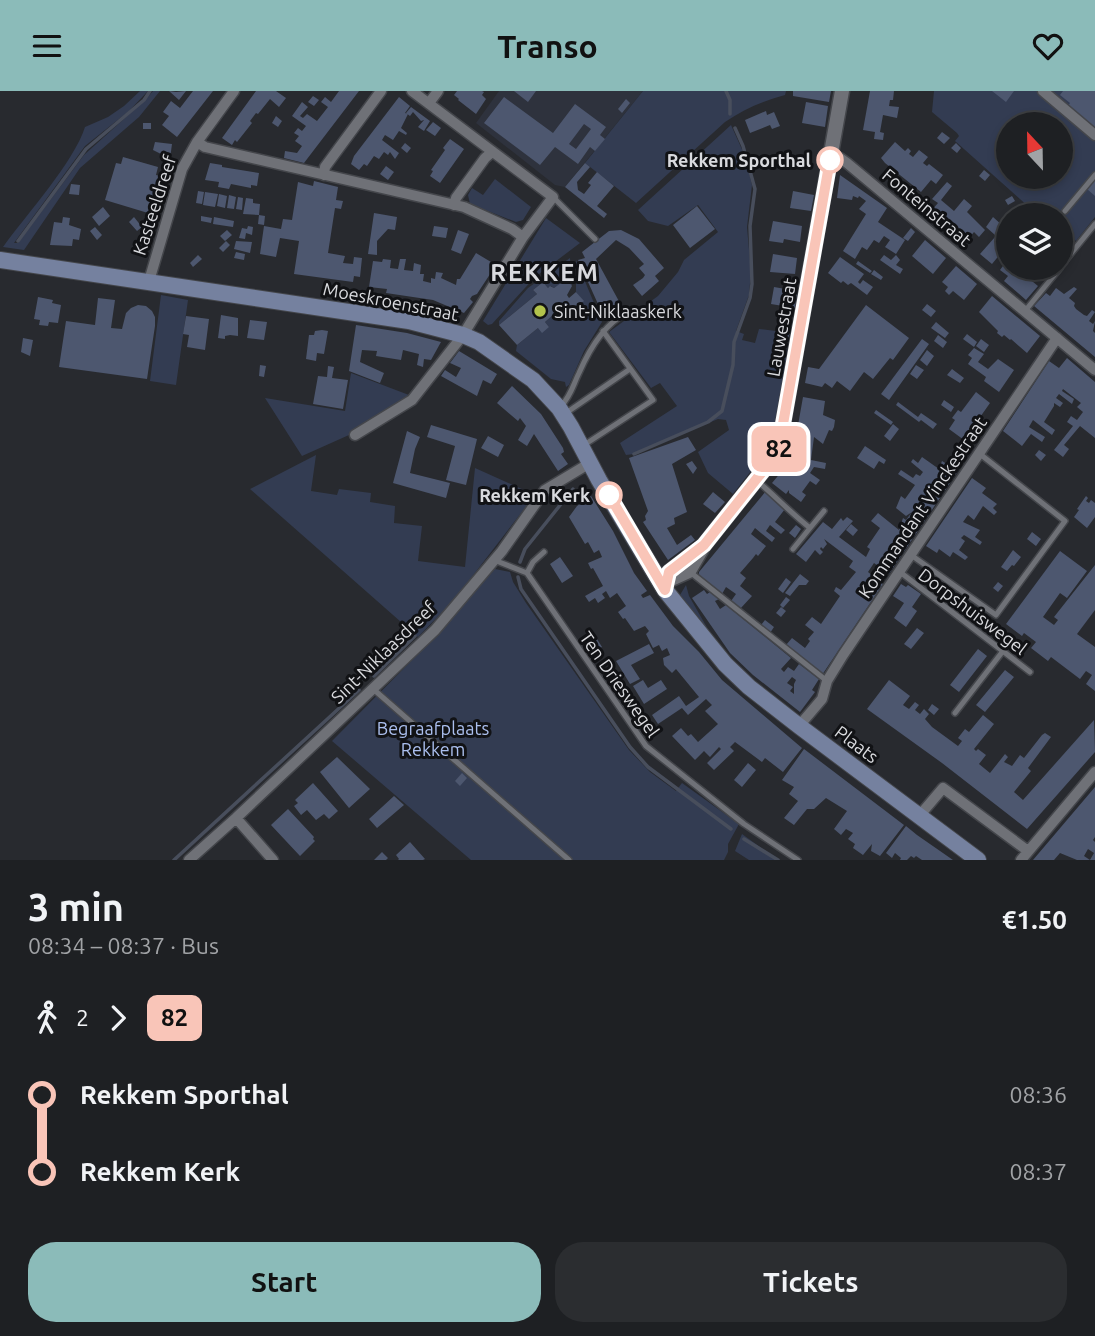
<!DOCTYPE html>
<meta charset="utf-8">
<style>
body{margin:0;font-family:Ubuntu,sans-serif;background:#2b2d30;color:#f1f3f6;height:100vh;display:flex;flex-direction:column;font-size:26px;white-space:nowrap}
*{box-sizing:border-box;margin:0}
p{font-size:23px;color:#a1a3a6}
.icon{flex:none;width:38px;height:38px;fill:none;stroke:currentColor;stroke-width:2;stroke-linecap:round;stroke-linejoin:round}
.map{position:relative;height:769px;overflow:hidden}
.panel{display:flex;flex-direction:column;background:#1e2023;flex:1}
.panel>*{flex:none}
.badge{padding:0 14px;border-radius:10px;font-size:24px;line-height:46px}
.needle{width:46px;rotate:338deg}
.buttons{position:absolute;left:996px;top:21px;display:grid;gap:14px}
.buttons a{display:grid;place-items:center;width:77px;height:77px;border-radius:50%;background:#1e2023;box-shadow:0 4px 10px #0003,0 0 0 2px #3c3e41;font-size:35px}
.map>.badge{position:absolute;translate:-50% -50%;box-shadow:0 0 0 4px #fff}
.legs{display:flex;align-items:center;gap:10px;height:77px;padding:0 28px;font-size:23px}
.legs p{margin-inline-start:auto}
.head{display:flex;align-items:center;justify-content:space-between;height:119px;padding:0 28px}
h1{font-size:38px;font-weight:700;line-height:52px}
.action{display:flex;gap:14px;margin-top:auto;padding:14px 28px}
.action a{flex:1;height:80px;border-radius:28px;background:#8bbbb9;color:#111;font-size:28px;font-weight:700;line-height:80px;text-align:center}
.action a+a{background:#2b2d30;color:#f1f3f6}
ul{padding:0 28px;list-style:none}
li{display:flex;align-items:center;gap:24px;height:77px;font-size:26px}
li i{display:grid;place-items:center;width:10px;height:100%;margin:0 9px;background:currentColor}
li i::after{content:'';width:18px;height:18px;margin:-9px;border:5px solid;border-radius:50%;background:#1e2023}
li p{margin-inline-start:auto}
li:first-child i{background:linear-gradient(#0000 50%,currentColor 0)}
li:last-child i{background:linear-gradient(currentColor 50%,#0000 0)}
header{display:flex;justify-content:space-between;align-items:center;height:91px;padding:0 28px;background:#8bbbb9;color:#111;font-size:32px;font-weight:700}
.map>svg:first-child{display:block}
</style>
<header><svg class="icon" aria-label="menu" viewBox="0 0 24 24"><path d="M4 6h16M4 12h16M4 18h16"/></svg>Transo<svg class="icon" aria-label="heart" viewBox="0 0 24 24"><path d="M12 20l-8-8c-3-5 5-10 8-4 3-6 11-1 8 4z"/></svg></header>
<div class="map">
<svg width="1095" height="769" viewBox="0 0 1095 769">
<rect width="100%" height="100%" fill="#282a2f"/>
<path fill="#2e323d" d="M499,0H643L565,96L555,94L476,32Z"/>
<path fill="#333c52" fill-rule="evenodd" d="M140,0H148L129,20L85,55L14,152H18L84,64L145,9L153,0H160L139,26L80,77L24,159L3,156C26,124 74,71 85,36L108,26L124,15Z
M643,0H786L785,4C763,10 744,18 725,31L636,112L585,72Z
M934,0H1095V126L1076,150L1061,137L1060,124H1044L1041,122L1038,124L955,50L959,45L957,42L932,21ZM1008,33H1060V86H1008Z
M731,34L745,65L752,94L747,136L751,181L749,204L736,240L744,243L742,249L755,252L759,238L776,240L774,248L776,258L789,259L773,352L733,403L708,382L698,361L729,339L726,329L718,328L634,363L626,364L620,352L677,315L660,292L651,297L609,241L658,205L678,181L684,169L718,141L698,114L668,135L648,130L638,119Z
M495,88L531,116L523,129L516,131L470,113L468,104L472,97L483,104Z
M546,127L580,152L535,186L492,233L488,234L483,230Z
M570,167L572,195L567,190L554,197L551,195L548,197L543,191L533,199L537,203L499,234V230L528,197Z
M576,169L602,231L584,260L569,294L566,296L565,291L551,288L516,260L517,254L538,237L549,236L545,231L554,223L557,226L566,218L569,222L583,210L576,201Z
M161,204L188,209L176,294L150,290Z
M351,282L409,304L349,344L302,365L265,307L345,320Z
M316,364L311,400L337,404L339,398L371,402L370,411L395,415L394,432L422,435L418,470L465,476L475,377L535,404L454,509L418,546L250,398Z
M495,478L510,481L513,491L526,512L629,659L650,681L676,700L682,692L739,733L728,753V761L724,769H471L332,650L428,553Z
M686,494L689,505L709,540L680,504Z
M742,743L778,769H749L735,760Z"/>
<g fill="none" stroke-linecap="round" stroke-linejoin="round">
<path stroke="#484e5c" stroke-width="3.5" d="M726,0L730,9V23
M18,150L86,58L144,9L150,0
M634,363L708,331L722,320L733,274L734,251L750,207L752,193L750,135L755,98L743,55L735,37
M520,471L525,458L573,398
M518,486L521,498L630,656L648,676L731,738
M374,585L415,545
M744,748L778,769
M174,769L359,599"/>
</g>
<path fill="#4d576f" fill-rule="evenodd" d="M169,0L176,1L186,0L179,9Z
M193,0H213L177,46L162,34L169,25L163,21L171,10L180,17Z
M256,0H276L286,7L279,16L270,8L258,23L256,22L250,30L252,32L237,51L235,49L232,54L222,47Z
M339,0H359L304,72L284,67L285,60L297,62L302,55L295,50L299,45L294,42L298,37L302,40L306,35L292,25L302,11L308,16L300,25L303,27L307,23L317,30L328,16L321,11L325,6L331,11Z
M457,0H482L484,1L482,4L486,8L476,23L458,9L459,8L454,4Z
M514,0H536L528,11Z
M793,0H831L829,11L793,5Z
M870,0H894L893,9H890L889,15L899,16L897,27L883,24L880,41L884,42L883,49L874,48L875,41L863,39Z
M992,0H1014L1006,11Z
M1063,0H1095V37L1068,15L1070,12L1060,4Z
M313,5L319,9L314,15L308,11Z
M399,6L410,15L405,22L408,23L401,37L407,42L406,44L399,40L393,49L385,44L382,49L399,62L395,68L390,61L388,64L384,61L379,68L374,65L367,75L364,73L359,79L351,73L354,65Z
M504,6L553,42L575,13L606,36L600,44L605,48L595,60L590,56L578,73L555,56L540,74L484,32ZM584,33L591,38L576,58L569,53Z
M626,8L630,12L622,22L618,18Z
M806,11L828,15L825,36L802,32Z
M411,16L430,30L424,40L418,36L424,29L421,30L413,21L410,25L406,22Z
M766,20L767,24L774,21L780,35L772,38L770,34L750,42L745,29Z
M276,25L282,30L278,36L272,32Z
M433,31L441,37L435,45L426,39Z
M143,32H151V38H143Z
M942,41L950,47L944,53L937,47Z
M450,48L464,58L440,92L430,85L433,80L431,79L445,59L443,57Z
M155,51L172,53L169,75L160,67L161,63L153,59Z
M895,51L905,60L908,57L911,60L909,63L913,66L919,59L928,66L923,72L927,75L929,73L943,84L936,93L931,89L921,101L885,72L881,67Z
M405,52L411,57L407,62L401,57Z
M956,52L961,57L957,62L951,57Z
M784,63L788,69L781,73L777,68Z
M123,66L158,76L156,84L160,85L148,122L105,109L116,72L121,73Z
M210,72L222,74V76L259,82L257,95L251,94V97L231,93L229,98L218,96L219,91L205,89Z
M585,72L590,76L577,91L578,99L584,103L591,94L588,92L597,81L614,95L597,115L607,123L604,127L565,96Z
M386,75L394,81L388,89L380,83Z
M984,79L990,84L985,90L979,85Z
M840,84L887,117L878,131L905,149L896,163L885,156L890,149L884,145L879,152L874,149L867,159L862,156L855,168L843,160L866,123L859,118L866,110L859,105L858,107L853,105L852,109L837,107Z
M1095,89V105L1087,98Z
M314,90L338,96L336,109L343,110L341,118L335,117L328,162L345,165L343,172L353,173L354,166L362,167L360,186L354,185L353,191L294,183L299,150L280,147L276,166L260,163L264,135L281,138L283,128L292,129L298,91L313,95Z
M947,91L952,95L941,109L954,120L964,108L972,115L967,121L985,139L979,146L974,141L966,151L930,121L938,112L932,108Z
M71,93L80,94L79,104L69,103Z
M198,100L204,101L202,113L196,112Z
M793,100L814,104L811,120L790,117Z
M205,101L218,103L215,116L203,114Z
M219,103L227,105L225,117L217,115Z
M229,104L236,106L234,118L227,117Z
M1012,105L1015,110L1008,114L1005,109Z
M238,106L243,107L242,119L236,118Z
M246,107L253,108V112L260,113L259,124L243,123Z
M697,115L715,138L690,157L673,134Z
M103,116L110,125L99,135L92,126Z
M374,122L397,126L395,139L388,138L377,150V164L368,163Z
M259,124L265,125L264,134L258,133Z
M201,125L212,127L211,132L201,130Z
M63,126L70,127L69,134L81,138L79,149L73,148L72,155L50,154L54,131L62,132Z
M134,126L142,136L137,140L129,131Z
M214,126L234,130L233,136L213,133Z
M993,126L1003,135L995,144L986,136Z
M773,130L802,135L800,151L784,148L783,152L769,150Z
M248,135L253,136L252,144L246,142L245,148L239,147L242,137L247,138Z
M434,135L448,137L446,147L432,145Z
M95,136L102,144L97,149L90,140Z
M911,137L915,141L908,150L903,147Z
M227,139L232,144L225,150L220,145Z
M458,139L469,143L461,163L451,159Z
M621,139L639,148L664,177L655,185L659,190L642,205L633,194L643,187L645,184L639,177L644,173L629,157L616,149L596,168L621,214L603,224L578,169L585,167L582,161L609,140Z
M995,146L1006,156L992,173L980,163Z
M925,149L946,167L933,183L912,165Z
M226,150L230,154L223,161L219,157Z
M236,150L252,151L250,162L234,158Z
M236,161L245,163L244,169L234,167Z
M476,162L496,174L477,203L472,205L470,208L473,211L464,222L433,209L386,202L387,198L369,196L373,170L382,171L383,168L391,169L390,177L398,178L400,168H406L404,179L413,180L414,172L421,174L420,183H424L423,190L431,192V187L435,188L436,181L443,182L441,187L456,194L457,188H460Z
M773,163L797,167L795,183L770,181Z
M198,164L202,168L193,176L190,172Z
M884,164L891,169L896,164L900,169L896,174L903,178L900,183L880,169Z
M840,166L864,183L858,191L860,193L863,189L873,196L867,204L851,192L848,194L843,190L841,192L828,182Z
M1008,168V177H1016L1038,195L1026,209L1004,190L1008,185L1000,179Z
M858,170L872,180L870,182L856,173Z
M956,175L977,193L964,209L953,200L949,204L945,200L948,196L942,191Z
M874,179L883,186L881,189L871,183Z
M568,190L572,195L567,204L569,207L576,201L584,210L569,222L566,218L556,226L554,223L545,231L549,236L542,242L538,237L517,254L499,234L537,203L533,199L543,191L548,197L550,195L554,197L561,192Z
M774,196L797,200L795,217L771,213Z
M1074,196L1077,198L1069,207L1075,212L1074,215L1076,218L1084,224L1087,225L1092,219L1095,221L1089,230L1093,233L1095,230L1093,240L1095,242V266L1034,215L1046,202L1050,205L1056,197L1064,203Z
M992,205L1040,245L1027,262L1011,248L1010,249L1004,244L1002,246L997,242L998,240L979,221Z
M38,206L53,209L52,212L61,214L58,232L49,231L48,235L39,234L40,229L34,228Z
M98,207L115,209L111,237L122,238L126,222L131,217L138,214L146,215L152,220L155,226V235L147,288L59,276L66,230L95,234Z
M927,213L936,220L931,226L922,219Z
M866,214L909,247L893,269L890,267L873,288L864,281L850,300L837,290L832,297L825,292L822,296L805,292L808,276L819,278Z
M221,224L238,227V245L230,244L225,245V248L218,247Z
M186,225L209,228L205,259L187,256L189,244L183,243Z
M250,229L267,231L264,249L247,247Z
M936,231L949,242L945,247L931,237Z
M356,234L407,242L441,251L431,269L424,268L423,276L417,274L419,263L403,259L401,269L376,265L377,260L362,259L360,271L384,282L380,292L349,280Z
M322,239L328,240L324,263L317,262L316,270L306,268L309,244H314L315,240Z
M777,239L790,241L788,248L776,246Z
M967,243L977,251L974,256L963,248Z
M938,244L947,251L943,257L934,250Z
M23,247L33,249L30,265L21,261Z
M922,248L929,253L889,309L881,303Z
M981,248L989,254L984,261L976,255Z
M974,257L984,263L978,271L988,278L998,268L1014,279L999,301L984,290L986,286L968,273L972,267L968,264Z
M927,259L934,265L927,275L920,269Z
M459,260L497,283L491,293L483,289L477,305L441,285L445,279L456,286L461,277L450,272Z
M1067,267L1095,291V347L1080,335L1064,354L1069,358L1063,366L1054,359L1073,335L1067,331L1071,325L1077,329L1083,321L1077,316L1081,312L1063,298L1062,300L1074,308L1072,313L1059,303L1056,307L1063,312L1060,316L1054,312V315L1044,331L1055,339L1052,344L1033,329L1029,336L1045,346L1042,351L1031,343L1022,355L1003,340L1049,270L1059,277Z
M260,274L266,275L264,286L259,285Z
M916,274L924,279L917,288L910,283Z
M328,275L334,276L332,287L348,289L343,318L313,313L318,285L327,286Z
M952,278L964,287L960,292L947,284Z
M512,295L541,323L563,357L564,361L561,363L568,373L558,380L534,343L527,355L518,349L526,335L520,327L518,330L497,312Z
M976,301L990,312L964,349L949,338L955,329L952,327L958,319L961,321Z
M803,306L825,310L823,324L835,329L834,336L832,340L829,339L823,353L814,346L811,369L826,372L825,378L814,376L810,382L820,389L816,394L810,390L802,401L806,404L801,411L789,402V399L786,403L772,392L792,368Z
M944,309L954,316L951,321L941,314Z
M898,311L918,326L921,322L937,333L933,338L921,329L919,331L896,314Z
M876,319L893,331L891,334L874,322Z
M893,333L899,338L890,350L884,345Z
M431,334L477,348L466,394L446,389L455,355L427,346Z
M407,340L420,346L415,358L410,382L450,392L446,407L393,392Z
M488,345L504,354L498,366L481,357Z
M688,346L696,359L672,373L687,421L674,427L675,433L667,437L677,454L691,444L695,449L668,469L643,431L646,429L645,425L648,420L629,367Z
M865,355L886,369L884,373L879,370L874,378L857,367Z
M1039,359L1046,364L1041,370L1035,364Z
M922,366L939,378L942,370L958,380L889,483L874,472L868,481L883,493L822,584L786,554L792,547L805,557L810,550L808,548L814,541L805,534L812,526L821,533L840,505L834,500L836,496L841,499L856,481L849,476L853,470L824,448L827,453L823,458L821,456L820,458L823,461L820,464L815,459L806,471L796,463L823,431L832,438L841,427L843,430L847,426L853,430L839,446L866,466L870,458L867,456L880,437L871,430L878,422L899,439L903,427L906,429L912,421L906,425L896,417L901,405L905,408L915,394L898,383L901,379L913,387L916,383L920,385L923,381L911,371L913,368L918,372Z
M692,370L697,377L693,383L686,373Z
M972,387L986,397L982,402L997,413L993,417L997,421L994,424L983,415L974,429L968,424L963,431L980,439L975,446L982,451L980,454L964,444L961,447L965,450L959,459L968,466L965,469L953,461L950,466L939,458L937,462L926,455Z
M766,400L785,418L775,431L785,439L781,443L770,434L766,440L775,447L772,451L755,437L751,443L766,455L758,465L756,463L753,467L740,482L746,487L740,495L752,505L740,518L731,510L736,503L726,496L722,503L699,485V481Z
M713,401L725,411L715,422L703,413Z
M591,405L613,440L634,482L647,500L641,504L643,507L650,504L673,535L699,561L722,589L802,657L783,681L765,667L762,671L735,651L730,656L734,660L714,679L707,672L721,658L719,656L710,666L704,660L695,669L672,645L681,637L688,645L691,643L698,651L718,633L705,620L712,614L706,608L688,624L682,617L658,633L652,624L679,605L686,615L699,606L676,578L672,582L664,574L663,567L670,564L667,557L662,560L659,554L653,557L646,543L649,540L645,535L634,540L625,527L623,528L618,521L626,515L617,502L610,507L606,500L602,503L605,507L598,512L595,507L589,511L585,505L603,495L593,477L591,478L588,472L602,466L599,459L594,462L588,451L585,453L569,426L577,415Z
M1086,405L1088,407L1086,410L1089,412L1091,409L1095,412V426L1087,437L1074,426L1079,419L1077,418Z
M851,433L858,439L853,445L846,439Z
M796,434L801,438L795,447L789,442Z
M1032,441L1041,448L1036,455L1027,448Z
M1013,459L1021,466L1014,475L1012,474L1007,480L1001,476Z
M1060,460L1087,480L1067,507L1060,502L1043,526L1054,534L1058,529L1054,526L1095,474V519L1077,543L1095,556V600L1086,593L1092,584L1086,580L1080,588L1051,566L1048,570L1031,557L1036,551L1024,542L1022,545L1006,533Z
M560,466L573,485L562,492L550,473Z
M800,483L809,490L806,494H799L790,505L785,502Z
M786,487L791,491L783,502L778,498Z
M998,491L1003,495L998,501L993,497Z
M901,493L906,496L908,494L921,503L912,516L917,520L906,536L894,527L904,512L893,505Z
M704,499L707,503L710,501L719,508L715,510L720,518L726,514L791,567L781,578L784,581L788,576L794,580L799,573L819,588L812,599L815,601L800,621L753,584L730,562L692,507ZM792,586L796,589L794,593V603L790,600L793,596L787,592Z
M786,506L790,509L783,517L780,514Z
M781,516L786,520L781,526L776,522Z
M765,529L774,536L770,542L761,534Z
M917,537L924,542L911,558L904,553Z
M597,548L602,556L595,560L590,552Z
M649,553L654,562L631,574L640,588L630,593L616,570Z
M978,558L987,565L959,601L950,594Z
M1005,579L1014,586L985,621L976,614Z
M643,589L648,597L661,589L667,598L644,613L633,595Z
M889,589L910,605L903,614L909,618L915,611L919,614L915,619L920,623L924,618L929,623L925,628L932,636L958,655L962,650L958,647L965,638L969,641L983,624L994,633L974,658L976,660L978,658L986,664L979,673L990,682L1005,663L1008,666L1004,671L1012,675L1020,664L1024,667L1042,644L1045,642L1051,646L1028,677L1031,680L1014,701L1023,709L1094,629L1095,661L1027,738L942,672L867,618Z
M932,613L939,618L934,624L928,619Z
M804,658L904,734L880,765L871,760L872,753L863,764L853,757L855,753L848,748L853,742L846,738L841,744L834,738L847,720L826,707L814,718H807L794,734L784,727L798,710L789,703L794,696L782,689Z
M337,666L370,698L349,717L320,681Z
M748,672L756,679L742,696L734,689Z
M462,682L467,687L460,695L455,690Z
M313,692L338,720L329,728L324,723L316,729L307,719L301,724L294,715L298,712L295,709Z
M1095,696V746L1093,749L1095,751V769H1077L1060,762L1054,769H1033ZM1088,758L1094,762L1090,769L1084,765Z
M394,705L404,714L377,737L369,728Z
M288,718L314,746L313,748L315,750L300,765L271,734Z
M906,735L917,744L953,769H922L916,765L914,767L911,765L907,769H900L901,767L895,762L892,767L886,762Z
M410,751L425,768L423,769H398L399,768L396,764Z
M382,761L388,767L386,769H374Z"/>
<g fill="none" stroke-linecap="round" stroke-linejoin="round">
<g stroke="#44464b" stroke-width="8">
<path id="service" d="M553,106L595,148
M1065,120L1095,84
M1060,176L1095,133
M1025,220L1060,177
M561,315C571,305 573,294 579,282C589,259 603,234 626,222
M566,322L630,278
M584,354L653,309L603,240
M756,389C775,405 791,422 810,437L793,458
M810,437L824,420
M911,464L996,524L1065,430L980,363
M494,469L527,482
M690,481L827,590
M900,481L1030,581
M527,482L646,655L744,733L798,769
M527,482L533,471L544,461
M372,597L569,769
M955,622L1003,560"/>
</g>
<g stroke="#44464b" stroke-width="13">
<path id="minor" d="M1043,0L1095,44
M429,12L438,0
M197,51L205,56L464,116L512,138L523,146
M831,65L840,67L847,72L1095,279
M324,84L325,76L381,0
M454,114L456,107L485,67L492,61
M149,190L182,78L197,51L234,0
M355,344L412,309L463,244L523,146L553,106L412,0
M799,635L822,608L827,590L843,564L1057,247
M920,724L943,697L1028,760
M236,727L273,769
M189,769L236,727L435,539L502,460L545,399L590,372
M1021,769L1095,681"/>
</g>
<g stroke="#44464b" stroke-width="17">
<path id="tertiary" d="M667,490L689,480L704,454L778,361L842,0
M667,491L669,481L698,459"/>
</g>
<g stroke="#44464b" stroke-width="18">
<path id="secondary" d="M0,169L409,230L463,244L479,251L533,289L559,317L571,336L599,389L665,499L725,573L749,596L799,635L978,769"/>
</g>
<use href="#service" stroke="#6f7177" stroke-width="5"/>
<use href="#minor" stroke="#6f7177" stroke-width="10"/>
<use href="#tertiary" stroke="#6f7177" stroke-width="14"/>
<use href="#secondary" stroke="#75819f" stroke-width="16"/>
</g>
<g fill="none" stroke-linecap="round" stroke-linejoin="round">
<g stroke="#fff" stroke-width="16">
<path id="line-1" d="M609,404L665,499L669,481L704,454L778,361L830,69"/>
</g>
<use href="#line-1" stroke="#f9c5b8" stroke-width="10"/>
</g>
<g fill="#fff" stroke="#f9c5b8" stroke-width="3.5">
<circle cx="830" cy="69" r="12"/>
<circle cx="609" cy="404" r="12"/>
</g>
<circle fill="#b2c34c" stroke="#111215" stroke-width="2.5" cx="540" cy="220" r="7"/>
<g text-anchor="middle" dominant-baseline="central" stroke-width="6" stroke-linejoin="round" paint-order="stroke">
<g font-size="18" font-weight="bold" fill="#d9dade" stroke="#111215" text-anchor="end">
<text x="811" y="69">Rekkem Sporthal</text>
<text x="590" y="404">Rekkem Kerk</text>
</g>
<g font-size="18" fill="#d9dade" stroke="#111215">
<text transform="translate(154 114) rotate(-72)">Kasteeldreef</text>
<text transform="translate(927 116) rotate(40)">Fonteinstraat</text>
<text transform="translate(391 210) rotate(11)">Moeskroenstraat</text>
<text transform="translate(781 236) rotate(-80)">Lauwestraat</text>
<text transform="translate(922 416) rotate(-56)">Kommandant Vinckestraat</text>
<text transform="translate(973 520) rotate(37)">Dorpshuiswegel</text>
<text transform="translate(383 561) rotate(-44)">Sint-Niklaasdreef</text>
<text transform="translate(620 593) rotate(55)">Ten Drieswegel</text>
<text transform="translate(857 653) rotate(37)">Plaats</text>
</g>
<g font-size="18" fill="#d9dade" stroke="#111215" text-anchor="start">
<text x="554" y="220">Sint-Niklaaskerk</text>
</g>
<g font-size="18" fill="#abbfee" stroke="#111215">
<text x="433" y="637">Begraafplaats<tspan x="433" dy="21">Rekkem</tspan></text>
</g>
<g font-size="24" font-weight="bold" letter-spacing="2" fill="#d9dade" stroke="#111215">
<text x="545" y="181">REKKEM</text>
</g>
</g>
</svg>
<div class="buttons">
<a><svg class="needle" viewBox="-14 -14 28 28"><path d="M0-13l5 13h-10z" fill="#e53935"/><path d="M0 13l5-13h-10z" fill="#a1a3a6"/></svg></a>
<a><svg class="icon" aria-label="layers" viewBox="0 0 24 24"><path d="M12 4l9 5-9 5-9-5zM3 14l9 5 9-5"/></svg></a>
</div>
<b class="badge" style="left:779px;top:358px;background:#f9c5b8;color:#111">82</b>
</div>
<section class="panel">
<div class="head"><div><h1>3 min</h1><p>08:34 – 08:37 · Bus</p></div><b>€1.50</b></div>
<div class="legs"><svg class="icon" aria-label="walk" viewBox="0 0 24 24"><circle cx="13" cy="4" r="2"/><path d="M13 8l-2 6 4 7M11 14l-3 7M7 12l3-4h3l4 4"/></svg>2<svg class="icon" aria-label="forward" viewBox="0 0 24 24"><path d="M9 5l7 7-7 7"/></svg><b class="badge" style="background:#f9c5b8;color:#111">82</b></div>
<ul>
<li><i style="color:#f9c5b8"></i><b>Rekkem Sporthal</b><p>08:36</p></li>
<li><i style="color:#f9c5b8"></i><b>Rekkem Kerk</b><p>08:37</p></li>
</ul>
<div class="action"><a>Start</a><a>Tickets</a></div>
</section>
